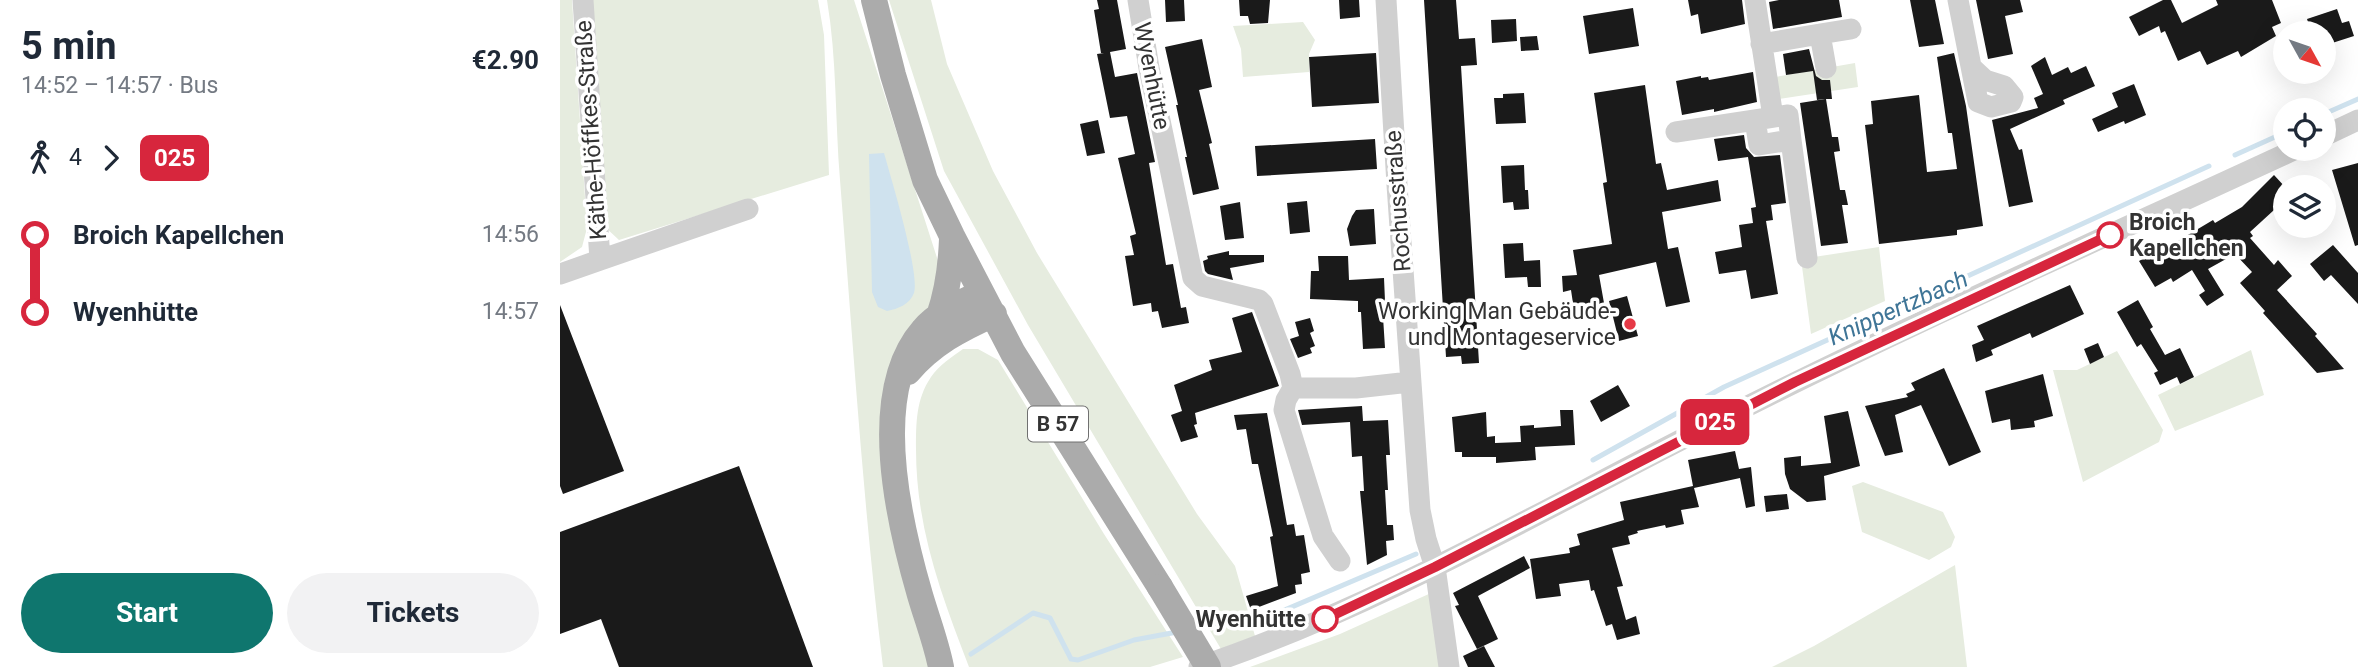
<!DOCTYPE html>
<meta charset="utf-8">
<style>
body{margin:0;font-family:Roboto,sans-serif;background:#f2f2f3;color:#1f2937;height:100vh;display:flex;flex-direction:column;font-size:26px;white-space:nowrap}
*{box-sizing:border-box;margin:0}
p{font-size:23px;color:#747a83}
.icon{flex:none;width:38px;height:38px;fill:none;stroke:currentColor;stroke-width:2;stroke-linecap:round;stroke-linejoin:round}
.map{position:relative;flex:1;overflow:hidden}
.side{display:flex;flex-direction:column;background:#fff;width:560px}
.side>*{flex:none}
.badge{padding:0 14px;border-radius:10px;font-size:24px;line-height:46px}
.needle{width:46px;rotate:130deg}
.tools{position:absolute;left:1713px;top:21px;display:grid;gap:14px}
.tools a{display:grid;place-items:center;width:63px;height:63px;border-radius:50%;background:#fff;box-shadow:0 7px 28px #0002;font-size:35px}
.map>.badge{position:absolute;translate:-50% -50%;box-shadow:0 0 0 4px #fff}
.legs{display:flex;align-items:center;gap:10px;height:77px;padding:0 21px;font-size:23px}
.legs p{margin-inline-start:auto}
.headline{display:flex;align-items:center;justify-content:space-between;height:119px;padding:0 21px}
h1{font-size:38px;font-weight:700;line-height:52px}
.action{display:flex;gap:14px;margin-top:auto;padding:14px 21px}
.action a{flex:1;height:80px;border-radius:42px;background:#0f766e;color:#fff;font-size:28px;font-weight:700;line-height:80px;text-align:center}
.action a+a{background:#f2f2f3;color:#1f2937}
ul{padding:0 21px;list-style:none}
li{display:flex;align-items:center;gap:24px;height:77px;font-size:26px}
li i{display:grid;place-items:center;width:10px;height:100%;margin:0 9px;background:currentColor}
li i::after{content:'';width:18px;height:18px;margin:-9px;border:5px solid;border-radius:50%;background:#fff}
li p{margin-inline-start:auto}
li:first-child i{background:linear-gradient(#0000 50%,currentColor 0)}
li:last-child i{background:linear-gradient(currentColor 50%,#0000 0)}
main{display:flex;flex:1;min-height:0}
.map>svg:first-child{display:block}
</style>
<main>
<section class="side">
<div class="headline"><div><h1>5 min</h1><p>14:52 – 14:57 · Bus</p></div><b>€2.90</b></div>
<div class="legs"><svg class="icon" aria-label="walk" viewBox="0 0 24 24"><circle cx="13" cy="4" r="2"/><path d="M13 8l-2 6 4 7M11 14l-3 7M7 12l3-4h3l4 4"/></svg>4<svg class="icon" aria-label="forward" viewBox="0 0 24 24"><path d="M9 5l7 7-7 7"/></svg><b class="badge" style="background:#d7263d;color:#fff">025</b></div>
<ul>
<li><i style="color:#d7263d"></i><b>Broich Kapellchen</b><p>14:56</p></li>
<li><i style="color:#d7263d"></i><b>Wyenhütte</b><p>14:57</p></li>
</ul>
<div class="action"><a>Start</a><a>Tickets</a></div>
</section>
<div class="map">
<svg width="1798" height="667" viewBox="0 0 1798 667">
<rect width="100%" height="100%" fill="#fff"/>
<path fill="#e6ecdf" d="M0,0H12L27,228L22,247L0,262Z
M31,0H258L264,35L269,175L59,240L45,227Z
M267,0H294L379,264V293L332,364L325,381L321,406L331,516L369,667H323C303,505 293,342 280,180C275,120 277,59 267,0Z
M329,0H371L387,64L433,171L477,253L637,514L675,566L695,636L661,649L468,325L384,171Z
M743,22L755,40L749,54V72L683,77L681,49L673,26Z
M1295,63L1298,87L1219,99L1215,77Z
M1319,247L1325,301L1251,334L1241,259Z
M403,349H418L438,360L544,534L623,657L590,667H409C381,594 356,528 356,449C356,423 356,399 371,377C379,365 392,357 403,349Z
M1691,350L1704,395L1615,431L1598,395Z
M1557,351L1603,430L1599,442L1523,482L1493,370H1517Z
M1303,482L1383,512L1395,537L1391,547L1369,560L1302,532L1292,486Z
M1395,565L1407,667H1212L1254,646Z
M871,593L884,667H690L780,634Z"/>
<path fill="#cfe2ee" d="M324,153C331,178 360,273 354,293C350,304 338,309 327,311L318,307L312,292L309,154Z"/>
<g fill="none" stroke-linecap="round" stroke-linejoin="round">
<path stroke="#cfe2ee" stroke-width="5" d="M1764,114L1798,99
M1675,155L1726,132
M1033,460L1164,387L1649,166
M634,629L656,625L694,623L856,554
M411,654L473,613L490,618L511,659L518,660L574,640L617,632"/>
</g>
<path fill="#1a1a1a" d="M537,0H557L566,49L550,52L555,77L577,73L595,162L589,163L606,265L613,264L621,308L626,307L629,323L602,328L598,311L592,312L591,303L573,306L565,256L574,255L570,236L576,234L558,158L575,154L567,116L550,118L537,54L544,53H541L534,10L539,9Z
M605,0H624L625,21L606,22Z
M679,0H710L708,23L690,24L688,16H680Z
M779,0H799L800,17L780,19Z
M864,0H896L899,39L915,38L917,65L901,66L919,363L902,364L901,356L886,357Z
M1128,0H1182L1185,24L1141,34L1138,14L1131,16Z
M1219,0H1279L1282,17L1213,29L1209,2Z
M1350,0H1375L1384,44L1359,47Z
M1416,0H1460L1463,12L1445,16L1453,54L1428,59Z
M1603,0H1611L1622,23L1658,5L1656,0H1712L1721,23L1712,27L1716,36L1681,57L1678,51L1647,65L1640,51L1618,61L1605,31L1601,33L1599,26L1579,36L1569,17Z
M1073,8L1079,46L1029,54L1023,16Z
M1777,9L1782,23L1789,21L1794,36L1766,45L1761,28L1751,31L1747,19Z
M956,19L957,41L932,43L931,20Z
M977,36L979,50L961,51L960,37Z
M642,39L652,87L639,90L652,143L649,144L659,189L633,195L625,157H627L616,105H618L605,47Z
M1249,49L1256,76L1262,80H1270L1272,99H1266L1272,137H1278L1280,151L1274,152L1276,165L1280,190H1285L1288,205H1282L1288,243L1261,246L1240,103L1265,99L1257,100L1253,71L1226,75L1223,54Z
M816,53L819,103L752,107L749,57Z
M1394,53L1406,106L1423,226L1397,230V235L1319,244L1305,125L1313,124L1311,101L1359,95L1367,172L1397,169L1392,133H1388L1377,57Z
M1485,57L1492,75L1508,67L1511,73L1526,66L1535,86L1503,100L1505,104L1450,129L1459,150L1462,149L1473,202L1449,207L1432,120L1478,108L1474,98L1483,94L1471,66Z
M1193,72L1197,102L1154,112V109L1122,115L1116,81L1141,76V78L1148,77L1149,80Z
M1574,84L1586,115L1565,124L1564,121L1538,132L1532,119L1558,107L1552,93Z
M1085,85L1096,164L1101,163L1107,190L1158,180L1161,201L1102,212L1108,249L1118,247L1130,302L1106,307L1096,262L1039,275L1044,303L1014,310L1011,290L1003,292L1002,276L1017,275L1013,250L1052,244L1043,183L1047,182L1034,93Z
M964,93L966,123L936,124L934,98H943V94Z
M538,120L545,153L527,156L520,124Z
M1184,135L1186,148L1194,157L1220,155L1226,203L1211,205L1213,220L1206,221L1218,294L1191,299L1186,270L1159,274L1155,252L1182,247L1179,225L1193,223L1191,208L1196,207L1188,157L1158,161L1154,139Z
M815,139L817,169L697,176L695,146Z
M1798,163V245L1795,246L1772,170Z
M964,165L965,190H968L969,209L954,210L953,202L943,203L941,166Z
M1714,175L1726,188V199L1690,232L1693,236L1690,238L1714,265L1718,260L1732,276L1717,290L1757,334L1755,336L1784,369L1757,373L1703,313L1705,311L1680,283L1692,272L1675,254L1648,269L1664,295L1647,306L1639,295L1645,291L1632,270L1613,282L1611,278L1595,287L1579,261L1590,255L1591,257L1653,220L1655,223L1682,207Z
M747,201L750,232L730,234L727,203Z
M680,202L684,238L665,240L660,206Z
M814,209L816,244L790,246L787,229L792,216L796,210Z
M963,243L964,261L980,260L981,287H968L967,277L945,278L943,244Z
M1773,245L1798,273V304L1771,275L1764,281L1750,264Z
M669,251V255H704V262L670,268L673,280L648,274L645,271L643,261L648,259L647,256Z
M758,256H788L789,280L824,278L825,301H822L825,348L803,349L801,312H798V301L750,299L751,271H759Z
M1510,285L1524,314L1472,338L1470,333L1431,350L1433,355L1416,362L1412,345L1424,340L1417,326Z
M1067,296L1078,336L1059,341L1049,301Z
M1578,300L1593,327L1590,329L1605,355L1620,348L1634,377L1620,384L1617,377L1600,385L1594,373L1598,371L1581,344L1577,347L1557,312Z
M0,305L64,471L3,494L0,486Z
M692,312L719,386L635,413L637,424L634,425L638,437L621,442L611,415L622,411L614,385L652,370L649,360L682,352L672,318Z
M750,318L754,331L750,333L755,346L750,348L752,353L738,358L730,339L739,336L735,322Z
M1538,343L1544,357L1530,364L1524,349Z
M1384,368L1421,452L1389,466L1361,405L1335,415L1343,452L1325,456L1305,406L1348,397L1346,394L1355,390L1351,383Z
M1483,374L1493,416L1474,421L1475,427L1451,430L1450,419L1432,423L1425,391Z
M1058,385L1070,406L1041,422L1030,401Z
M802,406L803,421L828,420L830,455H826L828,490H825L827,525H833L834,540L826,541L827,555L807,565L800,491H804L802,456L792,457L790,422L742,425L738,410Z
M1000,410H1013L1015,445L975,447L976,460L936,463V457H902V452H895L892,417L926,412L927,437L935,436V443L961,442L960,426L974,425V428L1001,426Z
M1288,411L1300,466L1264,476L1266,500L1247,502L1230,489L1225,474L1224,458L1241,456V466L1271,463L1264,416Z
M707,413L727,525L734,524L736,536L744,535L750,572L741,574L742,584L735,585L736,593L691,610L686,596L718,586L710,537L713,536L698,464H692L686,429L677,430L674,415Z
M1175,451L1179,469L1191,467L1195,506L1186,508L1180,478L1134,488L1139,507L1121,510L1124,524L1106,528L1105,525L1077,531L1078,533L1068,536L1070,544L1052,548L1063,586L1057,587L1066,620L1076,616L1080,634L1057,640L1052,624L1046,626L1034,590L1031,591L1029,580L999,584L1001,596L976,599L970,559L1010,553L1009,548L1020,545L1017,534L1064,520L1060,502L1133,486L1128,460Z
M179,466L253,667H59L41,619L0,634V532Z
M1227,494L1229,509L1206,512L1204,496Z
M964,556L970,568L918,596L938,639L917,649L895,606L899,605L893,593Z
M924,646L935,667H908L903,656Z"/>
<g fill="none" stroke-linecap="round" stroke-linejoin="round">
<path stroke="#d0d0d0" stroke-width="21" d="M578,0L589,68L633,278L642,286L699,300L703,304L730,374L733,388H796L850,382
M826,0L837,185L860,510L866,539L875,567L889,667
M1195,0L1213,117
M1398,0L1418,102L1431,107L1451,102L1453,97L1444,86L1425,80L1411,67
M1201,44L1260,34
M1266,68L1260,34L1291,29
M1228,115L1231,140L1199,145L1195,120Z
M1116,132L1195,120
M1764,136L1798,120
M1231,140L1247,258
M40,260L188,209
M0,274L40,260L23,0
M733,388L726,400L724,410L763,536L780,561
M639,667C823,605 990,505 1162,419C1351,323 1544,238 1736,149"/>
<path stroke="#ababab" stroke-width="26" d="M314,0L333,75L365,180L392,236L453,353L600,587
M379,316C388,290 391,266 392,239
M348,372C372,344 400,329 434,314
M381,667C376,642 367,619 360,595C339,523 308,393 363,330C378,312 401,303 421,293"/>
<path stroke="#ababab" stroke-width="26" d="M600,587L648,667"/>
</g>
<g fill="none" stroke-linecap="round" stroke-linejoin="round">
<g stroke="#fff" stroke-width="16">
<path id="line-1" d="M765,619L875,567L1235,382L1550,235"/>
</g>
<use href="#line-1" stroke="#d7263d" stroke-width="10"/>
</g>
<g fill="#fff" stroke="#d7263d" stroke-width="3.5">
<circle cx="1550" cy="235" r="12"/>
<circle cx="765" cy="619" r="12"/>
</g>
<circle fill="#e63946" stroke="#fff" stroke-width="2.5" cx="1070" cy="324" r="7"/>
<g text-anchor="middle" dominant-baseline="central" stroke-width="7" stroke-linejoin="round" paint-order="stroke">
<rect fill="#fff" stroke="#707070" stroke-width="2" x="468" y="406.5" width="60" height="35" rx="5"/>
<g font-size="21" font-weight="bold" fill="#333">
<text x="498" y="424">B 57</text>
</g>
<g font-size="23" fill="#333" stroke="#fff">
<text transform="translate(592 76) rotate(79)">Wyenhütte</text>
<text transform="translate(31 130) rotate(-94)">Käthe-Höffkes-Straße</text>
<text transform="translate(838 201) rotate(-94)">Rochusstraße</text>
</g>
<g font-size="23" font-weight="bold" fill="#333" stroke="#fff" text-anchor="start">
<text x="1569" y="222">Broich<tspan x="1569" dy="26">Kapellchen</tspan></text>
<text x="746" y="619" text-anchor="end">Wyenhütte</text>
</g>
<g font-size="23" fill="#333" stroke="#fff" text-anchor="end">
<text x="1056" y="311">Working Man Gebäude-<tspan x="1056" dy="26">und Montageservice</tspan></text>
</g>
<g font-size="24" font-style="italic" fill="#3f7597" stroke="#fff">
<text transform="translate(1338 308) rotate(-24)">Knippertzbach</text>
</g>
</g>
</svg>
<div class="tools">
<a><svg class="needle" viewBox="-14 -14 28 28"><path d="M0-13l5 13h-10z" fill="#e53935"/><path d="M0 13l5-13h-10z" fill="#747a83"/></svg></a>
<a><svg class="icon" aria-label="locate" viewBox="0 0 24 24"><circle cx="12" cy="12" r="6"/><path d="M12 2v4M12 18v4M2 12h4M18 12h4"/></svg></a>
<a><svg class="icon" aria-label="layers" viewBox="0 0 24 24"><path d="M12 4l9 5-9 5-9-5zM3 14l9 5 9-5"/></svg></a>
</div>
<b class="badge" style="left:1155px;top:422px;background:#d7263d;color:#fff">025</b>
</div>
</main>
